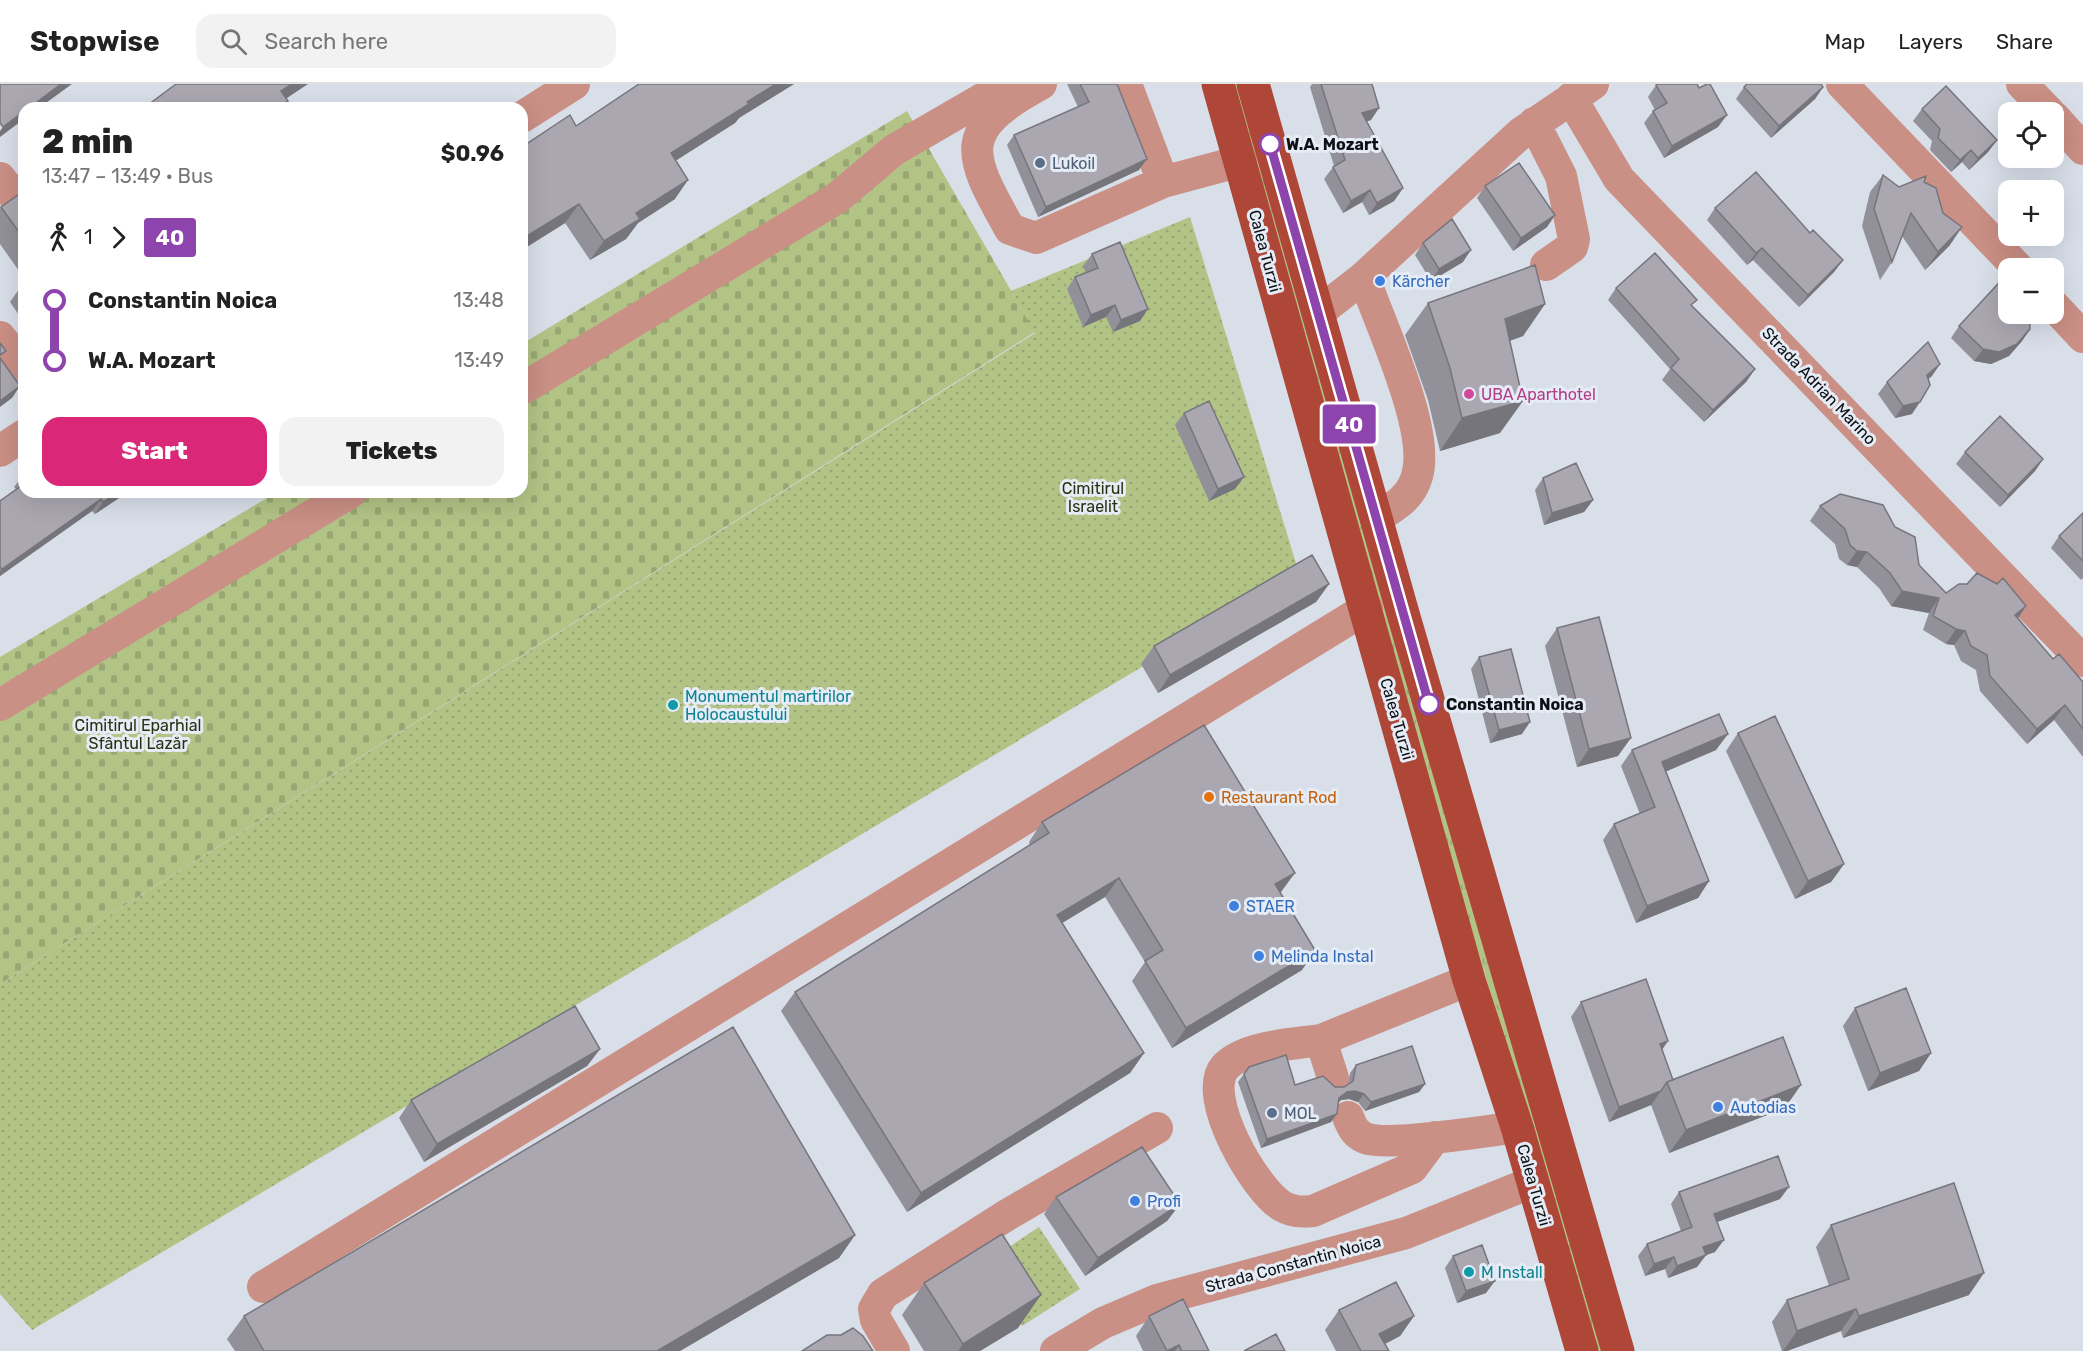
<!DOCTYPE html>
<meta charset="utf-8">
<style>
body{margin:0;font-family:Rubik,sans-serif;background:#f2f2f2;color:#222;height:100vh;display:flex;flex-direction:column;font-size:22px;white-space:nowrap}
*{box-sizing:border-box;margin:0}
p{font-size:20px;color:#767676}
.icon{flex:none;width:33px;height:33px;fill:none;stroke:currentColor;stroke-width:2;stroke-linecap:round;stroke-linejoin:round}
.map{position:relative;flex:1;overflow:hidden}
.drawer{position:absolute;left:18px;top:18px;width:510px;height:396px;display:flex;flex-direction:column;background:#fff;border-radius:18px;box-shadow:0 6px 24px #0002}
.drawer>*{flex:none}
.badge{padding:0 12px;border-radius:4px;font-size:21px;line-height:39px}
.fabs{position:absolute;left:1998px;top:18px;display:grid;gap:12px}
.fabs a{display:grid;place-items:center;width:66px;height:66px;border-radius:12px;background:#fff;box-shadow:0 6px 24px #0002;font-size:30px}
.map>.badge{position:absolute;translate:-50% -50%;box-shadow:0 0 0 3px #fff}
.legs{display:flex;align-items:center;gap:9px;height:66px;padding:0 24px;font-size:20px}
.legs p{margin-inline-start:auto}
.summary{display:flex;align-items:center;justify-content:space-between;height:102px;padding:0 24px}
h1{font-size:33px;font-weight:800;line-height:45px}
.action{display:flex;gap:12px;margin-top:auto;padding:12px 24px}
.action a{flex:1;height:69px;border-radius:18px;background:#db2777;color:#fff;font-size:24px;font-weight:800;line-height:69px;text-align:center}
.action a+a{background:#f2f2f2;color:#222}
ul{padding:0 24px;list-style:none}
li{display:flex;align-items:center;gap:21px;height:60px;font-size:22px}
li i{display:grid;place-items:center;width:9px;height:100%;margin:0 8px;background:currentColor}
li i::after{content:'';width:15px;height:15px;margin:-8px;border:4px solid;border-radius:50%;background:#fff}
li p{margin-inline-start:auto}
li:first-child i{background:linear-gradient(#0000 50%,currentColor 0)}
li:last-child i{background:linear-gradient(currentColor 50%,#0000 0)}
header{display:flex;align-items:center;gap:36px;box-sizing:border-box;height:84px;padding:0 30px;background:#fff;border-bottom:2px solid #e0e0e0}
header strong{font-size:28px}
nav{display:flex;gap:33px;margin-inline-start:auto;font-size:21px}
.search{width:420px;height:54px;background:#f2f2f2;display:flex;align-items:center;gap:15px;box-sizing:border-box;padding:0 21px;border-radius:18px;color:#767676;font-size:22px}
.map>svg:first-child{display:block}
</style>
<header>
<strong>Stopwise</strong>
<div class="search"><svg class="icon" aria-label="search" viewBox="0 0 24 24"><circle cx="10" cy="10" r="6"/><path d="M15 15l6 6"/></svg>Search here</div>
<nav><a>Map</a><a>Layers</a><a>Share</a></nav>
</header>
<div class="map">
<svg width="2083" height="1267" viewBox="0 0 2083 1267">
<defs>
<pattern id="grass-tufts" width="24" height="20" patternUnits="userSpaceOnUse" patternTransform="scale(1.5)"><rect width="24" height="20" fill="#b2c386"/><path d="M3 7l-1-3M5 7V3M7 7l1-3M15 17l-1-3M17 17v-4M19 17l1-3" fill="none" stroke="#98a673"/></pattern>
<pattern id="cemetery-stones" width="16" height="16" patternUnits="userSpaceOnUse" patternTransform="scale(1.5)"><rect width="16" height="16" fill="#b2c386"/><path d="M2 7V4a2 2 0 0 1 4 0v3zM10 15v-3a2 2 0 0 1 4 0v3z" fill="#98a673"/></pattern>
<pattern id="park-dots" width="8" height="8" patternUnits="userSpaceOnUse" patternTransform="scale(1.5)"><rect width="8" height="8" fill="#b2c386"/><path d="M2 2h.1M6 6h.1" fill="none" stroke="#98a673" stroke-width="1.8" stroke-linecap="round"/></pattern>
</defs>
<rect width="100%" height="100%" fill="#d8dfe9"/>
<path fill="url(#grass-tufts)" d="M1231,0H1238L1604,1267H1597L1450,773Z"/>
<path fill="url(#cemetery-stones)" d="M907,27L1035,248L0,900V573L277,408H522V260Z"/>
<path fill="url(#park-dots)" d="M1190,133L1299,489L32,1246L0,1210V900L1035,249L1011,207Z
M1039,1143L1080,1205L1022,1242L982,1181Z"/>
<g fill="none" stroke-linecap="round" stroke-linejoin="round">
<path stroke="#ca8f85" stroke-width="32" d="M1041,0C956,46 967,69 1010,145L1036,154L1163,98
M1126,0L1163,98L1241,77
M1842,0L2018,184
M2022,0L2049,28
M1571,14L1619,95L2083,577
M522,33L574,0
M2054,33L2083,65
M1534,39L1561,92L1574,155L1572,163L1546,181
M0,94L14,112L24,105
M1364,193C1380,241 1431,346 1417,392C1411,414 1394,423 1376,434
M2054,222L2083,253
M1318,229L1364,193L1521,49L1593,0
M0,253L24,283
M522,305L837,114L894,66L1008,0
M0,367L24,351
M0,621L351,408
M1321,956C1294,960 1244,962 1225,983C1200,1012 1255,1106 1282,1122C1293,1128 1301,1128 1313,1127L1412,1084L1435,1053
M1333,994L1321,956L1469,896
M1348,1033C1352,1042 1354,1049 1365,1054C1387,1063 1488,1047 1517,1043
M263,1203L1367,524
M894,1267L876,1236L874,1225L883,1210L1007,1131L1157,1044
M1056,1267L1103,1239L1157,1216L1406,1149L1533,1098"/>
<path stroke="#ae4737" stroke-width="33" d="M1218,0L1469,896L1517,1043L1582,1267
M1253,0L1404,533L1618,1267"/>
</g>
<path fill="#929098" d="M639,0H794L739,34L735,39L676,76L675,115L638,139L626,155L590,176L565,139L522,166V63L576,42Z
M1067,0H1117L1139,86L1038,133L1007,61L1014,51L1078,23Z
M1312,0H1372L1371,36L1366,37L1403,104L1394,117L1369,131L1362,118L1343,129L1324,95L1334,82L1310,3Z
M1656,1L1718,43L1664,74L1644,39L1653,27L1655,26L1648,13Z
M1744,3H1823L1815,15L1771,54L1736,15Z
M1922,25L1997,56L1988,68L1969,86L1962,78L1951,88L1930,66L1932,57L1913,37Z
M1883,91L1899,103L1950,161L1925,186L1902,152L1892,178L1880,196L1862,142L1870,108Z
M1485,102L1555,131L1547,143L1513,167L1477,114Z
M24,109V194L0,160V125L1,123Z
M1715,124L1810,149L1843,176L1834,188L1799,223L1753,176L1747,181L1707,136Z
M1423,159L1463,178L1431,197L1415,171Z
M1092,170L1140,237L1113,248L1106,233L1083,243L1067,205L1075,193L1086,189L1083,182Z
M24,198V236L23,237L10,218Z
M1616,204L1692,222L1755,285L1746,298L1704,338L1662,296L1670,285L1608,216Z
M1428,219L1545,220L1523,252L1509,257L1500,349L1440,367L1428,316L1405,251Z
M1959,242L2030,245L2022,257L2009,272L1991,280L1974,277L1951,254Z
M1932,292L1928,295L1912,330L1895,334L1878,310L1887,298Z
M1184,329L1235,405L1209,417L1175,341Z
M1965,368L2043,375L2035,387L2000,423L1956,380Z
M24,390V408H128L95,430L92,427L0,492V417L16,405L14,403Z
M1543,394L1593,416L1584,428L1544,441L1535,406Z
M1820,422L1895,443L1919,481L1946,509L2026,522L2018,534L2053,575L2083,598V673L2054,636L2027,660L1980,607L1976,586L1961,577L1954,561L1946,560L1923,546L1929,529L1891,522L1879,504L1857,483L1847,481L1839,475L1835,460L1810,437Z
M2083,429V494L2081,496L2051,464L2059,452Z
M1329,500L1316,518L1158,609L1141,580L1154,562Z
M1557,544L1618,672L1577,683L1545,562Z
M1479,573L1522,650L1490,659L1471,585Z
M1738,649L1844,780L1831,798L1795,815L1726,667Z
M1632,666H1716L1666,687L1709,797L1698,814L1636,839L1603,756L1614,740L1640,730L1621,682Z
M1042,738L1280,808L1315,866L1302,886L1172,964L1132,897L1145,878L1105,813L1062,839L1144,969L1130,989L907,1128L781,927L795,908L1030,761L1029,758Z
M1581,918L1662,966L1673,996L1785,1024L1669,1069L1651,1021L1609,1038L1571,933Z
M1855,924L1931,969L1919,987L1868,1007L1843,942Z
M600,965L587,982L424,1078L399,1034L411,1016Z
M1356,981L1425,1000L1419,1008L1365,1027L1358,1018L1349,1015L1341,1016L1339,1018L1331,1038L1261,1064L1238,998L1249,983L1295,1001L1344,1003L1348,1000L1350,989Z
M1679,1108L1780,1115L1717,1138L1715,1168L1706,1171L1697,1183L1668,1194L1665,1185L1645,1192L1638,1172L1647,1160L1681,1147L1671,1120Z
M1056,1113L1180,1120L1167,1137L1085,1192L1044,1130Z
M1831,1141L1969,1211L1843,1254L1841,1247L1787,1267H1782L1772,1238L1787,1216L1829,1202L1816,1163Z
M855,1151L839,1174L680,1267H235L227,1255L244,1232Z
M1453,1172L1486,1209L1457,1219L1445,1184Z
M924,1199L1018,1244L980,1267H924L902,1231Z
M1339,1226L1414,1232L1400,1252L1385,1260L1389,1267H1336L1325,1246Z
M1149,1232L1209,1267H1143L1136,1252Z"/>
<path fill="#77757c" d="M61,0H72L39,24H29Z
M292,0H308L272,24L281,7Z
M776,0H794L739,34L735,39L658,88L671,69L747,18Z
M1823,3L1815,15L1771,54L1779,42Z
M288,17L283,24H277Z
M1379,24L1371,36L1354,42L1362,29Z
M24,27V35L0,53V47L3,43Z
M1727,31L1718,43L1664,74L1672,62Z
M1997,56L1988,68L1969,86L1978,74Z
M1971,66L1962,78L1951,88L1960,76Z
M1147,75L1139,86L1038,133L1046,123Z
M688,96L675,115L638,139L626,155L590,176L604,157L636,129Z
M1403,104L1394,117L1369,131L1377,119Z
M1370,106L1362,118L1343,129L1351,117Z
M579,120L565,139L522,166V155Z
M1555,131L1547,143L1513,167L1521,154Z
M1962,143L1950,161L1925,186L1938,168Z
M1762,164L1753,176L1747,181L1756,169Z
M1471,166L1463,178L1431,197L1439,185Z
M1843,176L1834,188L1799,223L1808,211Z
M1545,220L1523,252L1482,267L1505,235Z
M1115,221L1106,233L1083,243L1091,231Z
M1148,225L1140,237L1113,248L1121,236Z
M2030,245L2022,257L2009,272L1991,280L1974,277L1983,265Z
M1940,280L1932,292L1919,303L1927,291Z
M1755,285L1746,298L1704,338L1713,326Z
M20,302L12,314L0,323V317Z
M1523,317L1500,349L1440,367L1462,334Z
M1920,318L1912,330L1895,334L1903,322Z
M2043,375L2035,387L2000,423L2008,411Z
M1244,393L1235,405L1209,417L1218,405Z
M119,408H128L95,430L103,418Z
M101,415L92,427L0,492V487L2,485Z
M1593,416L1584,428L1544,441L1552,429Z
M1857,467L1867,468L1857,483L1847,481Z
M1329,500L1316,518L1158,609L1170,591Z
M1902,507L1939,514L1929,529L1891,522Z
M2026,522L2016,537L2015,531Z
M1956,545L1965,547L1954,561L1946,560Z
M2065,621L2054,636L2027,660L2037,645Z
M1530,638L1522,650L1490,659L1499,646Z
M1728,650L1716,666L1651,694L1662,678Z
M1631,654L1618,672L1577,683L1589,665Z
M1844,780L1831,798L1795,815L1808,797Z
M1295,789L1281,808L1262,820L1275,800Z
M1119,794L1105,813L1044,850L1057,831Z
M1709,797L1698,814L1636,839L1647,822Z
M1315,866L1302,886L1172,964L1186,944Z
M1668,957L1658,972L1660,960Z
M600,965L587,982L424,1078L437,1060Z
M1144,969L1130,989L907,1128L921,1109Z
M1931,969L1919,987L1868,1007L1880,989Z
M1425,1000L1419,1008L1365,1027L1371,1018Z
M1801,1001L1785,1024L1669,1069L1686,1046Z
M1355,1007L1364,1010L1358,1018L1349,1015L1341,1016L1333,1023L1339,1014L1347,1008Z
M1661,1007L1651,1021L1609,1038L1619,1023Z
M1337,1030L1331,1038L1261,1064L1267,1055Z
M1789,1103L1780,1115L1706,1142L1714,1130Z
M1180,1120L1167,1137L1085,1192L1098,1174Z
M855,1151L839,1174L680,1267H657Z
M1724,1156L1715,1168L1706,1171L1697,1183L1668,1194L1677,1182L1703,1163Z
M1674,1173L1665,1185L1645,1192L1654,1180Z
M1984,1189L1969,1211L1843,1254L1859,1232Z
M1495,1197L1486,1209L1457,1219L1466,1207Z
M1041,1211L1018,1244L980,1267H958L963,1260Z
M1856,1225L1841,1247L1787,1267H1783L1797,1247Z
M1414,1232L1400,1252L1371,1267L1379,1250Z
M1179,1261L1175,1267H1167Z"/>
<path fill="#aaa7b1" stroke="#77757c" stroke-width="1.5" d="M0,0H61L29,24H24V27L3,43L0,39Z
M176,0H292L281,7L288,17L277,24H250L249,22L246,24H144Z
M639,0H776L747,18L749,20L671,69L688,96L636,129L640,135L604,157L579,120L522,155V63L570,31L576,42Z
M1080,0H1117L1147,75L1046,123L1014,51L1089,18Z
M1321,0H1372L1379,24L1362,29L1403,104L1377,119L1370,106L1351,117L1333,83L1345,76Z
M1658,0H1697L1699,4L1707,0H1710L1727,31L1672,62L1653,27L1667,19L1656,1Z
M1747,0H1821L1823,3L1779,42L1744,3Z
M1946,2L1997,56L1978,74L1971,66L1960,76L1938,54L1940,45L1922,25Z
M1519,79L1555,131L1521,154L1485,102Z
M1756,88L1810,149L1813,146L1843,176L1808,211L1762,164L1756,169L1715,124Z
M1883,91L1899,103L1926,92L1924,98L1936,104L1943,129L1962,143L1938,168L1911,129L1892,178L1874,125Z
M21,109H24V155L1,123Z
M1452,135L1471,166L1439,185L1423,159Z
M1120,158L1148,225L1121,236L1115,221L1091,231L1075,193L1098,184L1092,170Z
M1655,169L1697,216L1691,221L1755,285L1713,326L1671,284L1679,275L1616,204Z
M1535,181L1545,220L1505,235L1523,317L1462,334L1450,284L1428,219Z
M2008,189V230H2029L2030,245L2017,260L1999,268L1983,265L1959,242Z
M1928,258L1940,280L1927,291L1930,301L1920,318L1903,322L1887,298Z
M0,259L6,267L0,271Z
M0,274L20,302L0,317Z
M1209,317L1244,393L1218,405L1184,329Z
M2000,332L2043,375L2008,411L1965,368Z
M1576,379L1593,416L1552,429L1543,394Z
M24,400V408H119L103,418L101,415L2,485L0,483V417Z
M1840,410L1883,421L1895,443L1915,453L1919,481L1946,509L1959,500H1967L1977,489L1997,500L2003,494L2026,522L2015,531L2053,575L2059,570L2083,598V645L2065,621L2037,645L1990,592L1987,571L1971,562L1965,547L1956,545L1933,532L1939,514L1902,507L1890,489L1867,468L1857,467L1850,461L1845,445L1820,422Z
M2083,429V477L2059,452Z
M1312,471L1329,500L1170,591L1154,562Z
M1599,533L1631,654L1589,665L1557,544Z
M1511,565L1530,638L1499,646L1479,573Z
M1719,630L1728,650L1662,678L1709,797L1647,822L1614,740L1655,723L1632,666Z
M1775,632L1844,780L1808,797L1738,649Z
M1204,641L1295,789L1275,800L1315,866L1186,944L1145,877L1163,866L1119,794L1057,831L1144,969L921,1109L795,908L1049,749L1042,738Z
M1646,895L1668,957L1660,960L1673,996L1667,998L1661,1007L1619,1023L1581,918Z
M1906,904L1931,969L1880,989L1855,924Z
M575,922L600,965L437,1060L411,1016Z
M733,943L855,1151L657,1267H264L244,1232Z
M1783,953L1801,1001L1686,1046L1667,998Z
M1412,962L1425,1000L1371,1018L1364,1010L1355,1007L1347,1008L1339,1014L1337,1030L1267,1055L1244,990L1249,983L1286,971L1295,1001L1323,992L1335,1003H1344L1353,997L1356,981Z
M1142,1063L1180,1120L1098,1174L1056,1113Z
M1778,1072L1789,1103L1714,1130L1724,1156L1703,1163L1706,1171L1677,1182L1674,1173L1654,1180L1647,1160L1692,1143L1679,1108Z
M1954,1099L1984,1189L1859,1232L1856,1225L1797,1247L1787,1216L1849,1195L1831,1141Z
M1002,1150L1041,1211L963,1260L924,1199Z
M1482,1161L1495,1197L1466,1207L1453,1172Z
M1396,1198L1414,1232L1379,1250L1389,1267H1361L1339,1226Z
M1183,1215L1209,1267H1182L1179,1261L1167,1267L1149,1232Z
M853,1244L863,1252L873,1267H802L827,1251H841Z
M1276,1250L1285,1267H1244Z"/>
<g fill="none" stroke-linecap="round" stroke-linejoin="round">
<g stroke="#fff" stroke-width="14">
<path id="line-1" d="M1270,60L1429,620"/>
</g>
<use href="#line-1" stroke="#8e44ad" stroke-width="9"/>
</g>
<g fill="#fff" stroke="#8e44ad" stroke-width="3">
<circle cx="1270" cy="60" r="10"/>
<circle cx="1429" cy="620" r="10"/>
</g>
<g fill="#5c6f8a" stroke="#e5ecf6" stroke-width="2">
<circle cx="1040" cy="79" r="6"/>
<circle cx="1272" cy="1029" r="6"/>
</g>
<g fill="#3f7fe0" stroke="#e5ecf6" stroke-width="2">
<circle cx="1380" cy="197" r="6"/>
<circle cx="1234" cy="822" r="6"/>
<circle cx="1259" cy="872" r="6"/>
<circle cx="1718" cy="1023" r="6"/>
<circle cx="1135" cy="1117" r="6"/>
</g>
<circle fill="#d1479c" stroke="#e5ecf6" stroke-width="2" cx="1469" cy="310" r="6"/>
<g fill="#0f9aa8" stroke="#e5ecf6" stroke-width="2">
<circle cx="673" cy="621" r="6"/>
<circle cx="1469" cy="1188" r="6"/>
</g>
<circle fill="#e8710a" stroke="#e5ecf6" stroke-width="2" cx="1209" cy="713" r="6"/>
<g text-anchor="middle" dominant-baseline="central" stroke-width="6" stroke-linejoin="round" paint-order="stroke">
<g font-size="16" font-weight="bold" fill="#0e1114" stroke="#e5ecf6" text-anchor="start">
<text x="1286" y="60">W.A. Mozart</text>
<text x="1446" y="620">Constantin Noica</text>
</g>
<g font-size="16" fill="#4e5e75" stroke="#e5ecf6" text-anchor="start">
<text x="1052" y="79">Lukoil</text>
<text x="1284" y="1029">MOL</text>
</g>
<g font-size="16" fill="#0e1114" stroke="#e5ecf6">
<text transform="translate(1265 167) rotate(75)">Calea Turzii</text>
<text transform="translate(1819 302) rotate(46)">Strada Adrian Marino</text>
<text transform="translate(1397 635) rotate(74)">Calea Turzii</text>
<text transform="translate(1534 1101) rotate(74)">Calea Turzii</text>
<text transform="translate(1293 1180) rotate(-15)">Strada Constantin Noica</text>
</g>
<g font-size="16" fill="#366cbe" stroke="#e5ecf6" text-anchor="start">
<text x="1392" y="197">Kärcher</text>
<text x="1246" y="822">STAER</text>
<text x="1271" y="872">Melinda Instal</text>
<text x="1730" y="1023">Autodias</text>
<text x="1147" y="1117">Profi</text>
</g>
<g font-size="16" fill="#b23c85" stroke="#e5ecf6" text-anchor="start">
<text x="1481" y="310">UBA Aparthotel</text>
</g>
<g font-size="16" fill="#28300f" stroke="#e5ecf6">
<text x="1093" y="404">Cimitirul<tspan x="1093" dy="18">Israelit</tspan></text>
<text x="138" y="641">Cimitirul Eparhial<tspan x="138" dy="18">Sfântul Lazăr</tspan></text>
</g>
<g font-size="16" fill="#0d838f" stroke="#e5ecf6" text-anchor="start">
<text x="685" y="612">Monumentul martirilor<tspan x="685" dy="18">Holocaustului</tspan></text>
<text x="1481" y="1188">M Install</text>
</g>
<g font-size="16" fill="#c56008" stroke="#e5ecf6" text-anchor="start">
<text x="1221" y="713">Restaurant Rod</text>
</g>
</g>
</svg>
<div class="fabs">
<a><svg class="icon" aria-label="locate" viewBox="0 0 24 24"><circle cx="12" cy="12" r="6"/><path d="M12 2v4M12 18v4M2 12h4M18 12h4"/></svg></a>
<a>+</a>
<a>−</a>
</div>
<b class="badge" style="left:1349px;top:340px;background:#8e44ad;color:#fff">40</b>
<section class="drawer">
<div class="summary"><div><h1>2 min</h1><p>13:47 – 13:49 · Bus</p></div><b>$0.96</b></div>
<div class="legs"><svg class="icon" aria-label="walk" viewBox="0 0 24 24"><circle cx="13" cy="4" r="2"/><path d="M13 8l-2 6 4 7M11 14l-3 7M7 12l3-4h3l4 4"/></svg>1<svg class="icon" aria-label="forward" viewBox="0 0 24 24"><path d="M9 5l7 7-7 7"/></svg><b class="badge" style="background:#8e44ad;color:#fff">40</b></div>
<ul>
<li><i style="color:#8e44ad"></i><b>Constantin Noica</b><p>13:48</p></li>
<li><i style="color:#8e44ad"></i><b>W.A. Mozart</b><p>13:49</p></li>
</ul>
<div class="action"><a>Start</a><a>Tickets</a></div>
</section>
</div>
